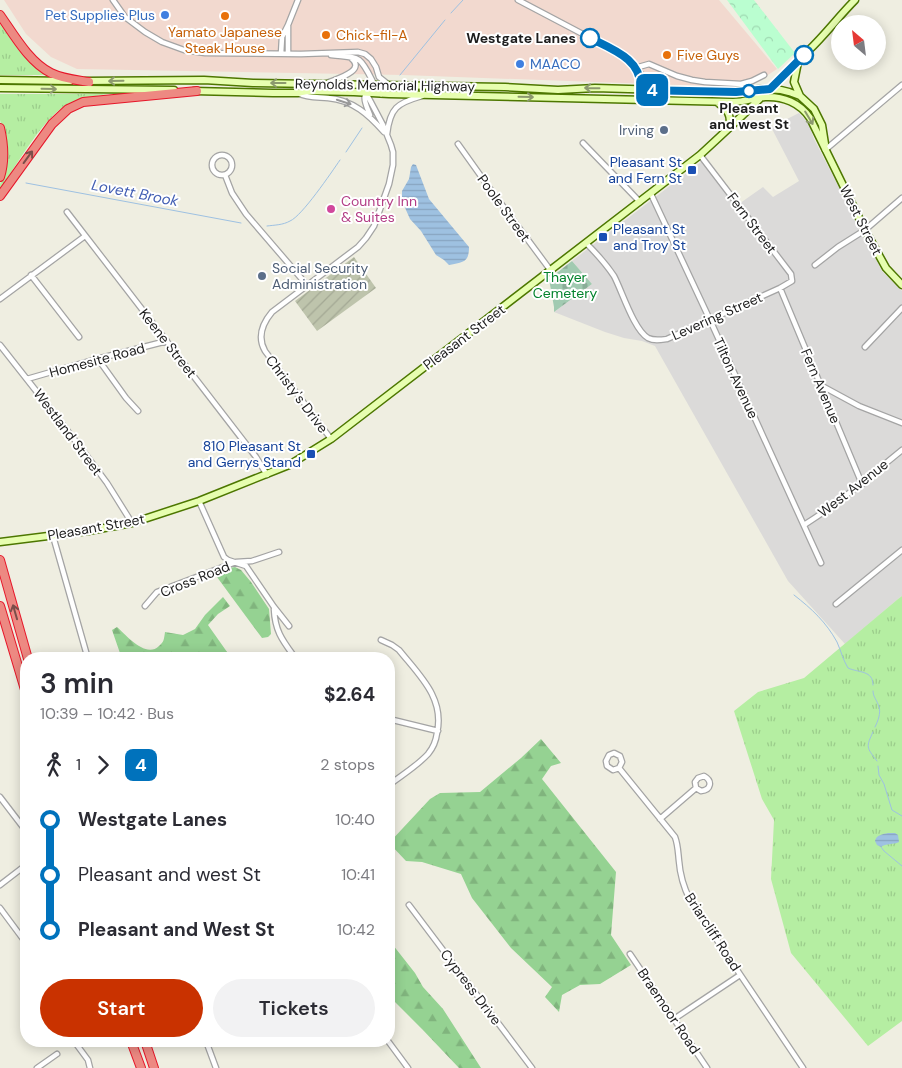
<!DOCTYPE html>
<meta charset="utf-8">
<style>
body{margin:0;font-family:"DM Sans",sans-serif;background:#f2f2f3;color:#2b2b33;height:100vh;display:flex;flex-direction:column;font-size:19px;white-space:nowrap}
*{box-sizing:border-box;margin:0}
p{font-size:16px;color:#7c7c81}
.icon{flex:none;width:28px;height:28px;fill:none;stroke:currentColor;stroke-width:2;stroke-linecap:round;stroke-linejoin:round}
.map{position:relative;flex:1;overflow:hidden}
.sheet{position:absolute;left:20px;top:652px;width:375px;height:395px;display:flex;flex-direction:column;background:#fff;border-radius:20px;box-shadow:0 2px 12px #0003}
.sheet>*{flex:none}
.badge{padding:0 10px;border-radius:8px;font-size:18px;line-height:32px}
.needle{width:32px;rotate:332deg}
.tools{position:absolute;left:831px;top:15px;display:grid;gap:10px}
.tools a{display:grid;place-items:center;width:55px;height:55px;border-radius:50%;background:#fff;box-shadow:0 2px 12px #0003;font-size:25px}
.map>.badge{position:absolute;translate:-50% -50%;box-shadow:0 0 0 2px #fff}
.legs{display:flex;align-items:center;gap:8px;height:55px;padding:0 20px;font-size:16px}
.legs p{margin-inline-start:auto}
.summary{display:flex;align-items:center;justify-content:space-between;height:85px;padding:0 20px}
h1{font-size:28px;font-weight:600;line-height:38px}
.primary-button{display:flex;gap:10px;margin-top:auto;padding:10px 20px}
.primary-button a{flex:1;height:58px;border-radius:30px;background:#c93200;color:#fff;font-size:20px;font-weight:600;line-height:58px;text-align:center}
.primary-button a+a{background:#f2f2f3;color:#2b2b33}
ul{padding:0 20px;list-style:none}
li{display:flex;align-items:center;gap:18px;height:55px;font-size:19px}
li i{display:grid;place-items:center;width:8px;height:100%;margin:0 6px;background:currentColor}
li i::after{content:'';width:12px;height:12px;margin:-6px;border:4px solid;border-radius:50%;background:#fff}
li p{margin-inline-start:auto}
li:first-child i{background:linear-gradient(#0000 50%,currentColor 0)}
li:last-child i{background:linear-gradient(currentColor 50%,#0000 0)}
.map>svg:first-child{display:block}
</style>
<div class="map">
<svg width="902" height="1068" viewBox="0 0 902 1068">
<defs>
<pattern id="construction-furrows" width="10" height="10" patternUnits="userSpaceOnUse" patternTransform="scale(1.25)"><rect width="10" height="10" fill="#bec4ac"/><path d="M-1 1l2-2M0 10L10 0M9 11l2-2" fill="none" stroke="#a3a894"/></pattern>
<pattern id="grass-tufts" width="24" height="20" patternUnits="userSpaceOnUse" patternTransform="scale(1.25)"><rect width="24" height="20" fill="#b5eea2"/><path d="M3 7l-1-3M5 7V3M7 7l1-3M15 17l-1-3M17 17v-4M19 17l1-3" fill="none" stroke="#9bcc8b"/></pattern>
<pattern id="forest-firs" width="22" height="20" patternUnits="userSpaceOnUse" patternTransform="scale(1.25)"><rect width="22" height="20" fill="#95d292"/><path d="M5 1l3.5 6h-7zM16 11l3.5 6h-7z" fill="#80b47d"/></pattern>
<pattern id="cemetery-stones" width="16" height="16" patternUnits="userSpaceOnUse" patternTransform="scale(1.25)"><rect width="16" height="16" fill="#a1cab1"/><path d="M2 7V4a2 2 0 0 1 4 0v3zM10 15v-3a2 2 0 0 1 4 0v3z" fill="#8aad98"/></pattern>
<pattern id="park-crowns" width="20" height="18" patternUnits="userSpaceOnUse" patternTransform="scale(1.25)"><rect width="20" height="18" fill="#bafed0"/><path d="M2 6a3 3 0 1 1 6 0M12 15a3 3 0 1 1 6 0" fill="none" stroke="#9fd9b2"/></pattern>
<pattern id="water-rules" width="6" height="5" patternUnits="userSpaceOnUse" patternTransform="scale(1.25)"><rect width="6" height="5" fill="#9ec1e1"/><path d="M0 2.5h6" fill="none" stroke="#88a5c1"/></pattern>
</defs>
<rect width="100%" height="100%" fill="#efeee1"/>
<path fill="#dbdad9" d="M799,113L808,122L814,139L882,271L902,291V596L898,599L845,644L788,581L655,346L642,341L624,338L605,332L554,312L592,284L572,261L701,162L736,206L763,187L773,197L799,181L771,127Z"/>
<path fill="#f2d9cf" d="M4,0H719L777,69L757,82L737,86H705L403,75L77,69L51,57L26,34Z"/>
<path fill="url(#construction-furrows)" d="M354,257L376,288L317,331L295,301Z"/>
<path fill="url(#grass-tufts)" d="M0,24L23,56L33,65L49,75H0Z
M0,94H108C96,96 82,97 70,103C46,113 15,167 0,190V184L6,166L5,141L0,120Z
M902,596V1021L868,1046L791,953L771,879L774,820L762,799L734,711L758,692L804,678L898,599Z"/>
<path fill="url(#forest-firs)" d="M235,567L241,570L251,582L269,609L271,634L268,637L262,638L214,573L229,568Z
M223,597L230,606L218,614L208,625L232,659H122L112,630L117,627C126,635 146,659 159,646C164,642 164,639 165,632L183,635L195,629L205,615Z
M541,739L561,763L551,766L542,779L616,872L611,935L631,965L600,984L580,985L562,995L559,1012L545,997L552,987L511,948L472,898L461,874L422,862L406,861L389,843L430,799L440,793L480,792L521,758Z
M389,940L415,973L423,987L443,1009L481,1068H459L422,1029L389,996Z"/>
<path fill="url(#cemetery-stones)" d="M572,261L592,284L554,312V307L549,279Z"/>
<path fill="url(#park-crowns)" d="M727,0H754L795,53L778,69Z"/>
<path fill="url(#water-rules)" d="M413,164L416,165L429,199L469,247C469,263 463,262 449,265L444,260L436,255L421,231L410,219L402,201V191L409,179L411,167Z
M888,833H895L898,835L899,842C893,845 886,843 881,847L877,845L875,841C876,835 883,834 888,833Z"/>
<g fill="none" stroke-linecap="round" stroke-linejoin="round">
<path stroke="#9ec1e1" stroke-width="1" d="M451,13L463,0
M400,75L445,20
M346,152L362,128
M26,183L241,223
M267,226C275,225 283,225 290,221C302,216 331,173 340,160
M794,595C812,609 826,622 837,642C841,651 843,660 848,668C859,673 873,670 873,685
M873,691C873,697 877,700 879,707C881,713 878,721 875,727
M873,732C866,747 866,747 877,761
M878,766L879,775L884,784L891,807L892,810L902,816
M881,847L884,851L902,866"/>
<g stroke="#a4a4a4" stroke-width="7">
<path id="street" d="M113,0L125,17L145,32L162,42L184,50L205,53L301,54L358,52L365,54L371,59L376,67L379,77L389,85
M518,0L615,51C626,57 639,66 641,80C642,86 640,93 640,99
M281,54L282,37L288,25L298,0
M288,54V26
M331,55C359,58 359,54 372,80C374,86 376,90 381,94
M635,68L649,64L677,76L692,80L705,82L741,84L752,81L764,75
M640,73L652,82L665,89
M327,83C336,79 367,71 351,58
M297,93C308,98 316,97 328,98C353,100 369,115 384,132
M370,115C364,100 359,93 378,88
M387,134C390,108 397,103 422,96
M583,143L640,202
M458,144L488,186L551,271
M825,150L902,85
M212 165a10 10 0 1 1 20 0a10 10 0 1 1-20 0Z
M225,175L232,193L246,214L307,285
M651,194L710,320L821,563
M67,212L256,457L267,475
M586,243C596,253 606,264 614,276C622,291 634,330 648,338C654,341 660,340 667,339L780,288L792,281L791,274L700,155
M815,265L838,247L865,230L902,198
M31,275L79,337
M780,288L862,484
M0,299L85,236
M0,345L81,448L107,483L132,523
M865,347L902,308
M98,359L126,398L138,411
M27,379L93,360L167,341
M822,386L859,406L902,423
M331,439L265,351C257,337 262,324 272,312L358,247L366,238L374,226L389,184L393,165V152L391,145L383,125L365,91
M199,501L224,557L228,560L246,566L274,607L289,626
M804,525C839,503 870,476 902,450
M53,536L88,659
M836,604L902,550
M145,606L157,592L236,562L252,561L279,552
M274,609C275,632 283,641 296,659
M381,640L392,645L399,650C419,675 445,698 437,733C436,741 433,748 428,754C417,766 402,775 389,785
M389,719L438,731
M619,768L613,770L607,766L606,761L609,755L614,753L620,756L622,762L619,768L675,837C678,845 678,852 679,861C680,875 684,888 690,900L803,1068
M0,797L26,831
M660,819L696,788L695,782L698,778L704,776C713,781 711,790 701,791L696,788
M0,885L26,865
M409,905L532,1068
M0,908L26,943
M630,954L707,1068
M674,1019L740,975
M74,1041L88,1060L90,1068
M206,1041L216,1068
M388,1041L408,1068
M37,1068L57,1054"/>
</g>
<g stroke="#4d7700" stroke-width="9">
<path id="secondary" d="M798,62L794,82L800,96
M0,80L70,81
M85,81L204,80L253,83L505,87L558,90L595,88L730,92L761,89L781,90L789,92L800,96L814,109L822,125L825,144
M0,88L174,90
M194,91L273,93H297L307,91L354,92L389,94L733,102C744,102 754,98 765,97C783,96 800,103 810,118L865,230L886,268L902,285
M717,102C727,109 733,116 728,128
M0,542L88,531L132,523L199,501L289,465L331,439L700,155C737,121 773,87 808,51C825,35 839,16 855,0"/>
</g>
<g stroke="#e61629" stroke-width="10">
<path id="highway" d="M0,15C14,35 29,62 51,73C63,79 77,80 89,82
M0,128C4,145 5,161 0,177
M0,196L52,124L68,109L83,102L197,91
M0,560L28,659
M0,606L26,693
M131,1041L141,1068
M145,1041L154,1068"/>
</g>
<use href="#street" stroke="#fff" stroke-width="4.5"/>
<use href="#secondary" stroke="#e7feb0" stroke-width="6"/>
<use href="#highway" stroke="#ed8982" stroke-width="8"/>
</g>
<defs><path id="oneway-shaft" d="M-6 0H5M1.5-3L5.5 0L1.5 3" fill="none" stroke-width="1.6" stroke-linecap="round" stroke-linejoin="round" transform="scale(1.25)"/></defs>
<g stroke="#8c996e">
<use href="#oneway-shaft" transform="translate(116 81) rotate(179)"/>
<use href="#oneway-shaft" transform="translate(278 83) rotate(-180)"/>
<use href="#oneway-shaft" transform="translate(592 88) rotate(-179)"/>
<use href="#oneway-shaft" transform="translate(49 89) rotate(1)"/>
<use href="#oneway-shaft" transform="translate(526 97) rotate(1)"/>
<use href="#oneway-shaft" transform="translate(809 118) rotate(59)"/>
</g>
<use stroke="#999" href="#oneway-shaft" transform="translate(344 102) rotate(18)"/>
<g stroke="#7b4e4a">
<use href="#oneway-shaft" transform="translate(28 157) rotate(-54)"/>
<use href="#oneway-shaft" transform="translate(15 612) rotate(-106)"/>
</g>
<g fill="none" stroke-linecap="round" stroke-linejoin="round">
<g stroke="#fff" stroke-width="11">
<path id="line-1" d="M590,38C612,49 644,60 640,90L736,92L770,89L804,55"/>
</g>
<use href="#line-1" stroke="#0072bc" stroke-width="8"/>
</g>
<g fill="#3f7fe0" stroke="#fff" stroke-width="2">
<circle cx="165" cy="15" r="5"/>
<circle cx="520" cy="64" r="5"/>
</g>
<g fill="#e8710a" stroke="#fff" stroke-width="2">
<circle cx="225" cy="16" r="5"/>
<circle cx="326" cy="35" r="5"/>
<circle cx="667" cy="55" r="5"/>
</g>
<g fill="#fff" stroke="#0072bc" stroke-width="2.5">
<circle cx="590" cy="38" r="9"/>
<circle cx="804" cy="55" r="9"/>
<circle cx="749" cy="91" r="6"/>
</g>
<g fill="#5c6f8a" stroke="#fff" stroke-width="2">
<circle cx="664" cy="130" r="5"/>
<circle cx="262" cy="276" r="5"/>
</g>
<g fill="#1a4fb4" stroke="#fff" stroke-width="2">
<rect x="687" y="165" width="10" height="10" rx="2.5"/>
<rect x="598" y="232" width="10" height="10" rx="2.5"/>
<rect x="306" y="449" width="10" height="10" rx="2.5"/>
</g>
<circle fill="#d1479c" stroke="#fff" stroke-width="2" cx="331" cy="209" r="5"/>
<g text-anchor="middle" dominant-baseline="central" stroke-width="4" stroke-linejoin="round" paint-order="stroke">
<g font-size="14" fill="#366cbe" stroke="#fff" text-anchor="end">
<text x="155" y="15">Pet Supplies Plus</text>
<text x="530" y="64" text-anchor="start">MAACO</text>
</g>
<g font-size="14" fill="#c56008" stroke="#fff" text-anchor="start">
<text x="225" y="32" text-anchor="middle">Yamato Japanese<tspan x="225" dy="16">Steak House</tspan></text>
<text x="336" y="35">Chick-fil-A</text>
<text x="677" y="55">Five Guys</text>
</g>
<g font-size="14" font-weight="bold" fill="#1d1d1d" stroke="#fff" text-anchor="end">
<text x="576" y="38">Westgate Lanes</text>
<text x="749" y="108" text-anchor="middle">Pleasant<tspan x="749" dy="16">and west St</tspan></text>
</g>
<g font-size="14" fill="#1d1d1d" stroke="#fff">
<text transform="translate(385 85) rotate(1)">Reynolds Memorial Highway</text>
<text transform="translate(504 208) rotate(54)">Poole Street</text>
<text transform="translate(861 220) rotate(63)">West Street</text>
<text transform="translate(752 223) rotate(53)">Fern Street</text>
<text transform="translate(717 316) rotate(-24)">Levering Street</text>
<text transform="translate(464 337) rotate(-37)">Pleasant Street</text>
<text transform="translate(168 343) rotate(52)">Keene Street</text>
<text transform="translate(97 360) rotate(-15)">Homesite Road</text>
<text transform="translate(736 378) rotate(65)">Tilton Avenue</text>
<text transform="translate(821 386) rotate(67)">Fern Avenue</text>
<text transform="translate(297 394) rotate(53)">Christy's Drive</text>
<text transform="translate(68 432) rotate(53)">Westland Street</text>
<text transform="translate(853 488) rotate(-38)">West Avenue</text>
<text transform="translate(96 527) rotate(-10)">Pleasant Street</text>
<text transform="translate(195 579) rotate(-22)">Cross Road</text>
<text transform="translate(713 932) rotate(57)">Briarcliff Road</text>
<text transform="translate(471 987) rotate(53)">Cypress Drive</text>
<text transform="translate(669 1011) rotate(56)">Braemoor Road</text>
</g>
<g font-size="14" fill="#4e5e75" stroke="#fff" text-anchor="end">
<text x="654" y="130">Irving</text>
<text x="272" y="268" text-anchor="start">Social Security<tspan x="272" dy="16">Administration</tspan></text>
</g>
<g font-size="14" fill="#164399" stroke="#fff" text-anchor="end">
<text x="682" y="162">Pleasant St<tspan x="682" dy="16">and Fern St</tspan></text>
<text x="613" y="229" text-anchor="start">Pleasant St<tspan x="613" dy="16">and Troy St</tspan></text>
<text x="301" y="446">810 Pleasant St<tspan x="301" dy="16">and Gerrys Stand</tspan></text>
</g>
<g font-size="14" fill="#b23c85" stroke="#fff" text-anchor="start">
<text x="341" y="201">Country Inn<tspan x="341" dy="16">&amp; Suites</tspan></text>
</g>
<g font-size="14" fill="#03832d" stroke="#fff">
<text x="565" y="277">Thayer<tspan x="565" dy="16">Cemetery</tspan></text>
</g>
<g font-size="15" font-style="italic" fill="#425eb3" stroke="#fff">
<text transform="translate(135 193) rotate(11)">Lovett Brook</text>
</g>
</g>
</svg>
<div class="tools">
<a><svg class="needle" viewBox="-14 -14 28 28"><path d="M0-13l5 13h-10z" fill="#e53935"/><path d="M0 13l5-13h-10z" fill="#7c7c81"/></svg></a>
</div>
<b class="badge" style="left:652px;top:90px;background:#0072bc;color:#fff">4</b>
<section class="sheet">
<div class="summary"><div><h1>3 min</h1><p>10:39 – 10:42 · Bus</p></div><b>$2.64</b></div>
<div class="legs"><svg class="icon" aria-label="walk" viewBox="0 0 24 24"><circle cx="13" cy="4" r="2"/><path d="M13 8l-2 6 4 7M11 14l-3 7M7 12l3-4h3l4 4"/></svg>1<svg class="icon" aria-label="forward" viewBox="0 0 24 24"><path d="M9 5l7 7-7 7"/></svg><b class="badge" style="background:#0072bc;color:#fff">4</b><p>2 stops</p></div>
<ul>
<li><i style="color:#0072bc"></i><b>Westgate Lanes</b><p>10:40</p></li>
<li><i style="color:#0072bc"></i><span>Pleasant and west St</span><p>10:41</p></li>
<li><i style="color:#0072bc"></i><b>Pleasant and West St</b><p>10:42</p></li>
</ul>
<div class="primary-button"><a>Start</a><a>Tickets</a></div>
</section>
</div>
